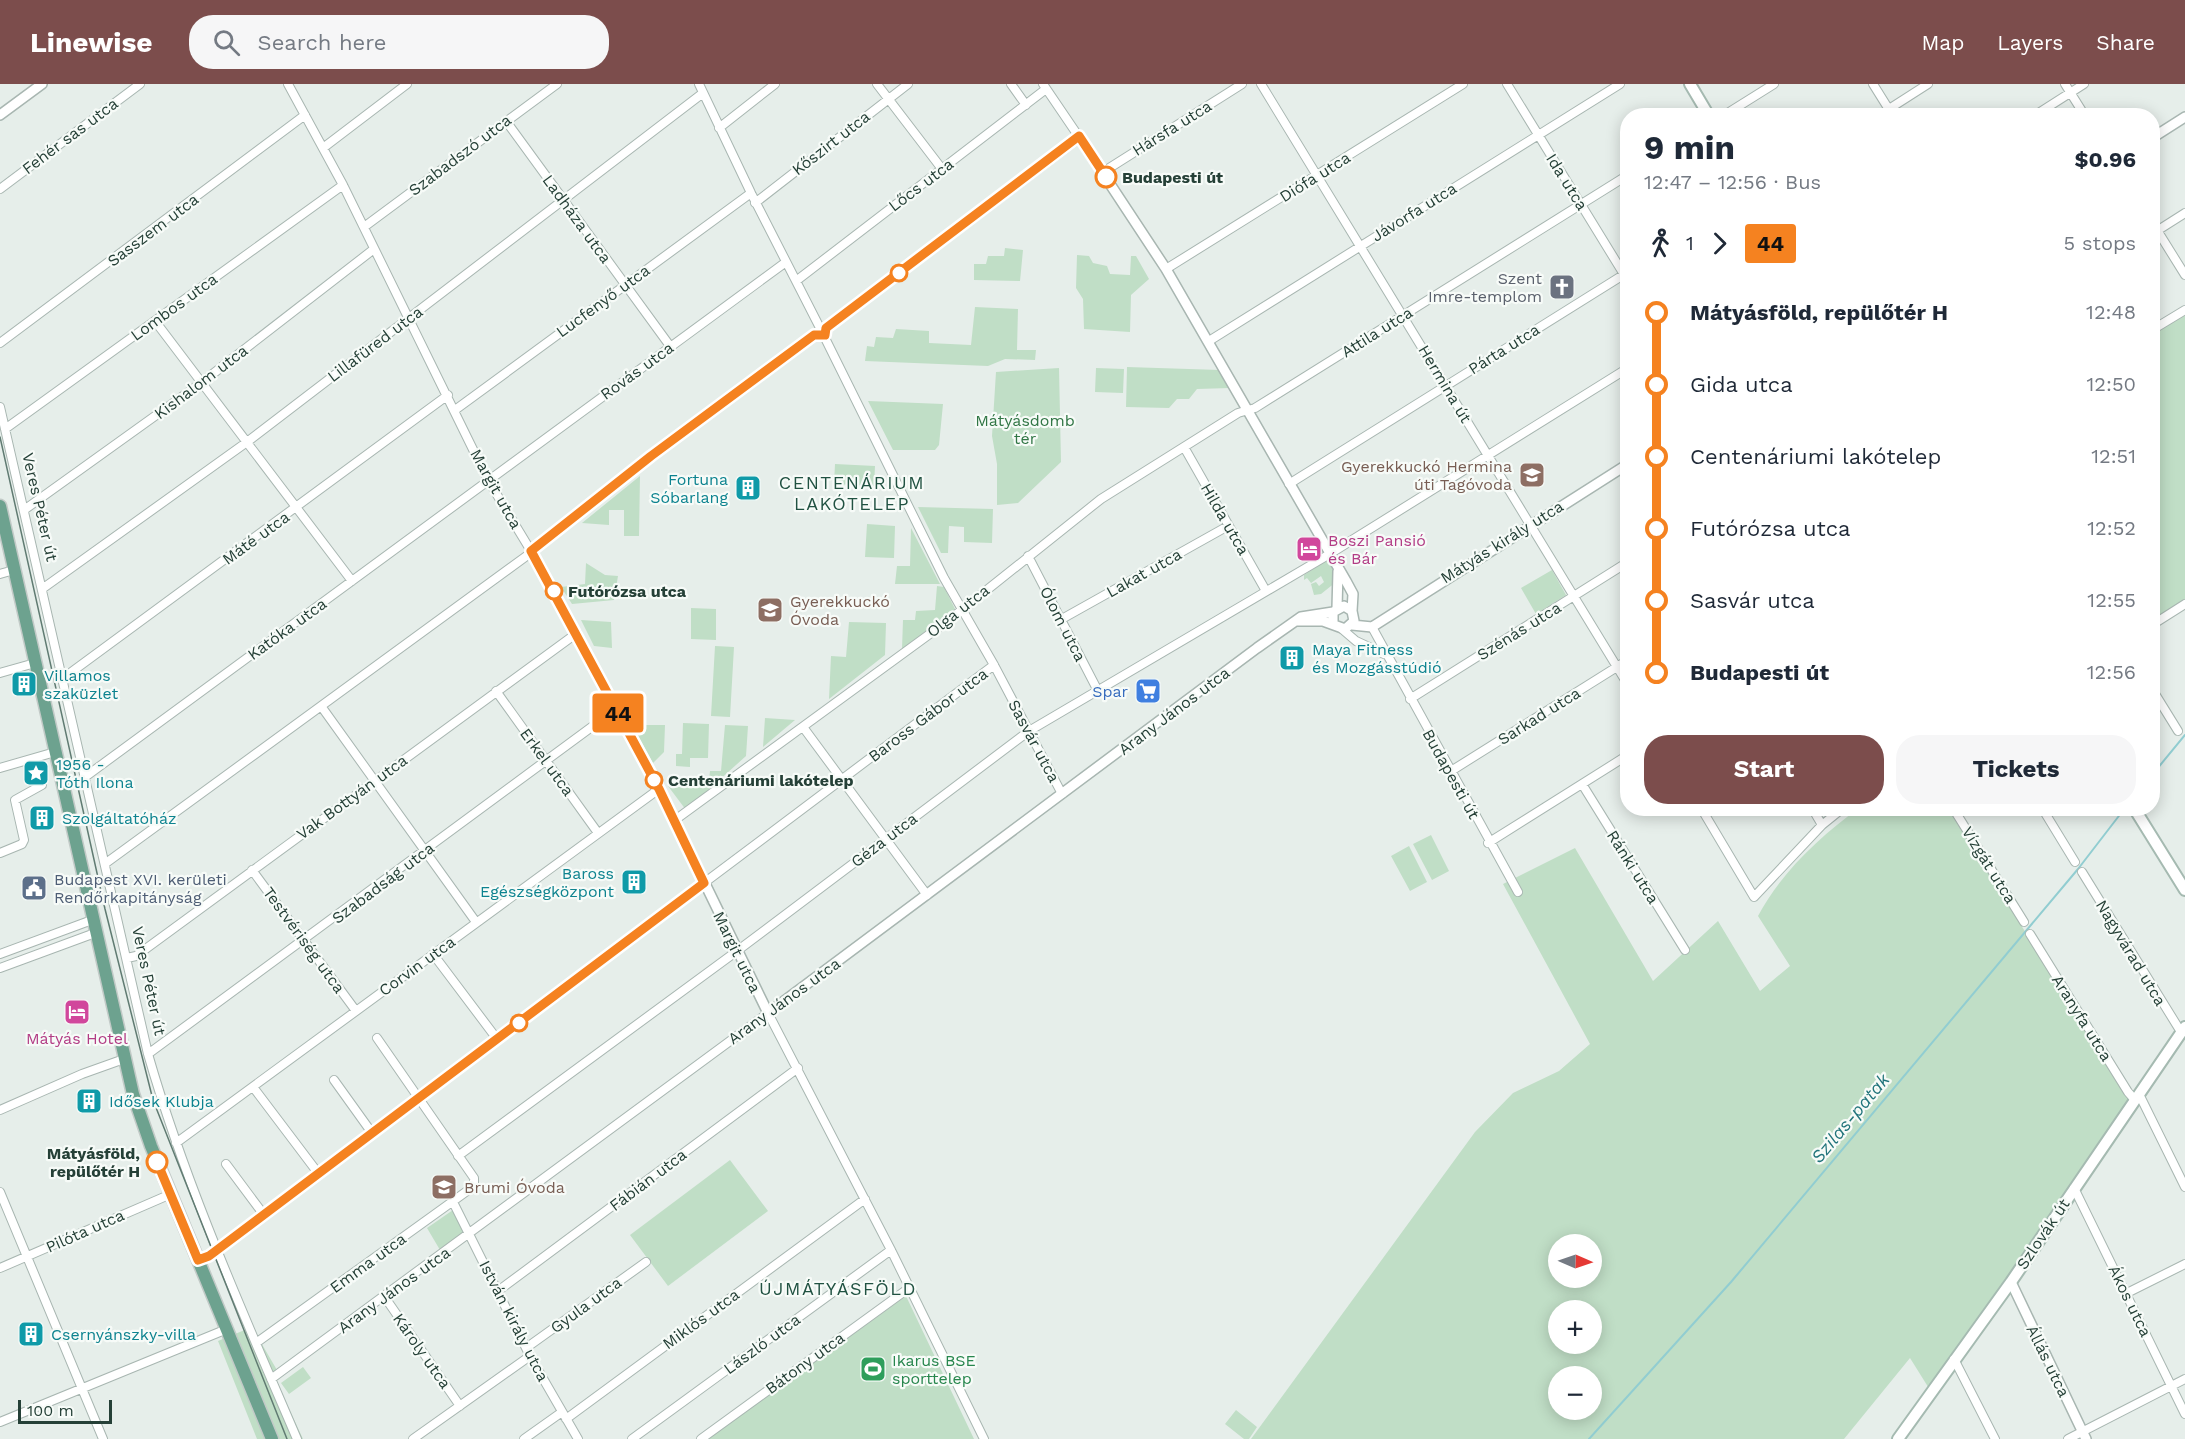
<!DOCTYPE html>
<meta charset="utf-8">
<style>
body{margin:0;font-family:"Work Sans",sans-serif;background:#f6f6f7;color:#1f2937;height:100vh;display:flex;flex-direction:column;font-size:22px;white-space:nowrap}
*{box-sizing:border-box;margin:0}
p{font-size:20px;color:#747a83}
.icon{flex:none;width:33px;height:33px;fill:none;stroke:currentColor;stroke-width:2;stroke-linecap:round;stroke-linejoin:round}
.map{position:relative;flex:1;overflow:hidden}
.details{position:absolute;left:1620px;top:24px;width:540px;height:708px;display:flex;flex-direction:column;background:#fff;border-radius:24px;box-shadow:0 3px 15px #0003}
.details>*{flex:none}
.badge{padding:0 12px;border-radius:4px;font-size:21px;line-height:39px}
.needle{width:39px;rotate:92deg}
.buttons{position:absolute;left:1548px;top:1150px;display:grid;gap:12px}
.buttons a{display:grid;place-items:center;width:54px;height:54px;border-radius:50%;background:#fff;box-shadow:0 3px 15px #0003;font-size:30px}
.scale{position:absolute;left:18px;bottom:15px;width:94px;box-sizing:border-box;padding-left:6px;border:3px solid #254037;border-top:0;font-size:16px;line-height:21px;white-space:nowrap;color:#254037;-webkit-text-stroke:4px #f7fbf8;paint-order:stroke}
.map>.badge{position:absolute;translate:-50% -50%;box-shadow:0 0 0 3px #fff}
.legs{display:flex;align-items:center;gap:9px;height:66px;padding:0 24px;font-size:20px}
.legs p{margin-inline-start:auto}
.headline{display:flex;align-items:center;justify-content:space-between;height:102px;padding:0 24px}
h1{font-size:33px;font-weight:700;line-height:45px}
.cta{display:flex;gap:12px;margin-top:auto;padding:12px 24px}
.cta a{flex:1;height:69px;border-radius:24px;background:#7c4d4c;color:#fff;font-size:24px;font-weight:700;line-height:69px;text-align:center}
.cta a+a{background:#f6f6f7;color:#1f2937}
ul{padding:0 24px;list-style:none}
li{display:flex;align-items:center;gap:21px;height:72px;font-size:22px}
li i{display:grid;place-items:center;width:9px;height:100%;margin:0 8px;background:currentColor}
li i::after{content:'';width:15px;height:15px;margin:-8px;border:4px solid;border-radius:50%;background:#fff}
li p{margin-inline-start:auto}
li:first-child i{background:linear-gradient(#0000 50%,currentColor 0)}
li:last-child i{background:linear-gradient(currentColor 50%,#0000 0)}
header{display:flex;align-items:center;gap:36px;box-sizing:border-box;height:84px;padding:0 30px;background:#7c4d4c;color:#fff}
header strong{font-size:28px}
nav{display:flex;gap:33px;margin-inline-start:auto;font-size:21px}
.search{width:420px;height:54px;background:#f6f6f7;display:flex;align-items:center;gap:15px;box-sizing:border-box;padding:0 21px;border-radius:24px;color:#747a83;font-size:22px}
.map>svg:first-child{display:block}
</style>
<header>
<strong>Linewise</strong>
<div class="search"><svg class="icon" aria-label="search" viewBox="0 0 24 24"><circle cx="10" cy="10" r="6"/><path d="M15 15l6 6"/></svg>Search here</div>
<nav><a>Map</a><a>Layers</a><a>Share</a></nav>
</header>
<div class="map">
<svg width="2185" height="1355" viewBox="0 0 2185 1355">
<rect width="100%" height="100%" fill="#e6eeea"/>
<path fill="#c0dec6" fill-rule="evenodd" d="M1005,164L1023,166L1020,197L974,196V180H986L988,172H1004Z
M1077,171L1089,172L1093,179L1107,182L1110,190L1130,191L1131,172H1136L1149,195L1131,211L1130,248L1084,245L1083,215L1076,204Z
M975,223L1018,225L1017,266H1036L1035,276L1005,275L988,282L865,277L867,262L874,263L876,253L893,254L896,245L929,247V259L971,261Z
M2185,226V520L2153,541V246Z
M1127,283L1220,286L1230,304L1197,305L1189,315H1177L1169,324L1126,323Z
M1059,284L1061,378L1018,419L997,421V380L992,352L996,288Z
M1096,284L1124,285L1123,309L1095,308Z
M868,317L943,320L939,361L935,366H893Z
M835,380L875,382L874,402L834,400Z
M640,392L639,452H624V426H609V441L582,439Z
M918,423L993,425L992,459L964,458V443L949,442L948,469H941Z
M867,440L895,442L894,474L865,473Z
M911,444L940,500H895L897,482H910Z
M1327,476L1337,490L1336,498L1321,510L1314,511L1311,500L1316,498L1319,502L1324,498L1321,492L1311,499L1307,494L1304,496V491Z
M586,479L605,491L618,492L614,516L572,520L561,503L585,500Z
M1552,486L1566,511L1536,530L1521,504Z
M937,502L944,503L955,525L902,565L903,536H915L916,527L935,526Z
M691,524L716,525V556L691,555Z
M581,536L611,538L612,564L594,562Z
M849,538L886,539L885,571L829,615L831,572L846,573Z
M715,562L734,563L730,633L711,632Z
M765,634L795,636L763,663Z
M683,639L709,640L708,674H690V683L676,682V670H682Z
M632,641H665L664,668L653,679Z
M725,641L748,642L746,672L686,726L668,702L689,703L690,695L709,696L710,687H721Z
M1858,725H1948L2131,1016L1930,1306L1910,1274L1844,1355H1251L1475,1048L1513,1009L1559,987L1590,960L1503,800L1575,764L1653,897L1718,837L1760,907L1790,882L1758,832C1780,790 1820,752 1858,725ZM1558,1161H1592V1194H1558ZM1558,1227H1592V1260H1558ZM1558,1293H1592V1326H1558Z
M1431,751L1449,787L1432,796L1413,760Z
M1409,762L1427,798L1410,807L1391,772Z
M730,1076L768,1127L668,1202L630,1151Z
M453,1126L464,1149L440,1166L427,1144Z
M906,1212L974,1355H708Z
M252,1243L281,1293L276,1297L303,1355H257L218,1257Z
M303,1283L311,1294L289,1310L281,1299Z
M1236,1326L1257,1343L1249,1355H1244L1225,1340Z"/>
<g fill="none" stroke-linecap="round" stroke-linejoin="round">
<path stroke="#91cdd1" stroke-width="2" d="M2152,691L2185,651
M1589,1355L1731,1198L2078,785L2125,724"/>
<g stroke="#a8b6b1" stroke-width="10">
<path id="minor" d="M288,0L343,101L488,396L531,467
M699,0L751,109L819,242
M877,0L942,85
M1011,0L1026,21
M1043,0L1079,53
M1261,0L1628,601
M1507,0L1628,197
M1873,0L1893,32
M2065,0L2085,32
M1723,32L1774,0
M1878,32L1928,0
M2034,32L2084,0
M506,37L670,262
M719,44L775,0
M323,64L407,0
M1103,88L1242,0
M0,105L140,0
M755,119L908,0
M2152,138L2185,191
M364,143L557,0
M2152,150L2185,129
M1166,185L1463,0
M796,197L1046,5
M155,237L352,497
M2152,246L2185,226
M824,252L944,494L994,581L1062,710
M1209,257L1620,0
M0,259L305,31
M0,323L148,970C186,1102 243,1229 297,1355
M455,326L751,109
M5,345L343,101
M1184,363L1266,507
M1289,400L1628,188
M24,426L201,299L374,165
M1028,472L1098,607
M0,490L14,486
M42,505L247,358L703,9
M1060,536L1228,442
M2152,541L2185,520
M1372,543L1518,808
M1342,545L1356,557L1384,570
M0,589L35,579
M62,595L448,311
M2152,605L2178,647
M496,607L598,749
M1410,615L1628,478
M321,622L476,838
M803,643L927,811
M0,684L55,668
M1451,687L1628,576
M85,693L786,178
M1582,700L1685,866
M1701,724L1754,813L1822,741L1843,724
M1812,724L1822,741
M1953,724L2024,838
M2042,724L2075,778
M675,736L953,533L1101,415L1238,329L1255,324L1628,91
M1488,759L1628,671
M0,769L22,760L24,756L15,716L42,701L36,674
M106,779L532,468
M252,786L356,927
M2082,788L2181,948
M704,799L994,581
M2030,850L2128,1008L2135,1016
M0,870L92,836
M433,870L497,955
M127,874L136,872L577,549
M0,884L95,849
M148,970L616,625
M334,996L372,1049
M253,1003L318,1089
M2139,1010L2185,1103
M0,1026L82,990L124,975
M176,1059L659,705
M458,1072L737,867L1029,647L1328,471L1628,284
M226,1080L264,1131
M2074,1104L2185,1330
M0,1108L103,1355
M453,1118L530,1272L578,1355
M0,1184L171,1110
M498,1207L798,984
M2127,1209L2185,1180
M384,1212L460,1322
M256,1259L474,1102V1094L377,954
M526,1264L646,1178
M1954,1275L1995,1355
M271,1295L768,929L891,1166L984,1355
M566,1335L865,1115
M0,1338L227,1245
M413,1355L530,1272
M524,1355L562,1328
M632,1355L891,1166
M701,1355L909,1204
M2068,1355L2185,1295"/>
</g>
<g stroke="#a8b6b1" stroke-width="12">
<path id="tertiary" d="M0,31L42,0
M2152,54L2185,33
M826,244L1079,53L1166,185L1346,497L1353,510L1352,527
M816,250L651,372L531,467L659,705L768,929L1257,564L1301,533L1333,528
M1337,524L1338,487
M1298,537H1323L1345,545L1354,537L1352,527L1344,522L1333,528V539
M1352,541L1372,543L1628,380
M198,1176L209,1172L704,799
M2011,1198L2086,1355"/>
</g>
<g stroke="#a5bab1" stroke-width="14">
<path id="secondary" d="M1690,0L1709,32
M2134,724L2185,806
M1898,1355L2011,1198L2185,943"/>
</g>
<g stroke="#c2cac7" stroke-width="15">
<path id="primary" d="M0,422L133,1010L151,1062L272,1355"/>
</g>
<use href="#minor" stroke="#fff" stroke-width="8"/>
<use href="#tertiary" stroke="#fff" stroke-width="9"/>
<use href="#secondary" stroke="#fff" stroke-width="10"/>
<use href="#primary" stroke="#6da28f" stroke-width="12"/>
<path stroke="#607b72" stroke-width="1.5" d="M0,353L105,825L153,1016L287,1355"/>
</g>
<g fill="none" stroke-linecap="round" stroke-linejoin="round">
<g stroke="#fff" stroke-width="14">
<path id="line-1" d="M157,1078L198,1176L209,1172L704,799L659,705L531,467L651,372L814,251H825L826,244L1079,52L1106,93"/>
</g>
<use href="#line-1" stroke="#f58220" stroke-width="9"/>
</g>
<defs>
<g id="church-square" transform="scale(1.35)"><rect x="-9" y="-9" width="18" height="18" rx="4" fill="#6b7280" stroke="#f7fbf8"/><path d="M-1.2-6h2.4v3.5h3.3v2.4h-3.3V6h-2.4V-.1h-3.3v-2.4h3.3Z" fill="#fff"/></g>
<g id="school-square" transform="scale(1.35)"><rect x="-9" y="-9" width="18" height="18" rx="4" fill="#8d6e63" stroke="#f7fbf8"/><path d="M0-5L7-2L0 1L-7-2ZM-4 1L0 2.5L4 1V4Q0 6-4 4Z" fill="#fff"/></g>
<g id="building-square" transform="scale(1.35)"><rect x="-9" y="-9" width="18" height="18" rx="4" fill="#0f9aa8" stroke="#f7fbf8"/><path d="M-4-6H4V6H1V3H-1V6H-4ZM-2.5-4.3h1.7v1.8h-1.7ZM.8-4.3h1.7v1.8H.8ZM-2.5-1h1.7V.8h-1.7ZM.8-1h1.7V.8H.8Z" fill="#fff"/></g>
<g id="hotel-square" transform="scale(1.35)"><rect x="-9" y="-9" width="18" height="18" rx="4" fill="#d1479c" stroke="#f7fbf8"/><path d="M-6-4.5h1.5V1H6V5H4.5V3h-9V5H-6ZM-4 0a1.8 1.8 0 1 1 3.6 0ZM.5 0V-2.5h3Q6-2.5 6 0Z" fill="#fff"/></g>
<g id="supermarket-square" transform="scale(1.35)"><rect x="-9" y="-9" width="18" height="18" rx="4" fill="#3f7fe0" stroke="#f7fbf8"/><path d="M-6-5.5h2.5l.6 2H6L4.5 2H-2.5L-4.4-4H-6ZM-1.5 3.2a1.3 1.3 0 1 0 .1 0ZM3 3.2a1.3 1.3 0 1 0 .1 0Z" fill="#fff"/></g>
<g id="sight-square" transform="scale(1.35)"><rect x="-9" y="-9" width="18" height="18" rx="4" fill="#0f9aa8" stroke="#f7fbf8"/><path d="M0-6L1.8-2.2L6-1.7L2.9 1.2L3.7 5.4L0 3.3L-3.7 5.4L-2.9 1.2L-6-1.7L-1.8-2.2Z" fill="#fff"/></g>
<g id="civic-square" transform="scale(1.35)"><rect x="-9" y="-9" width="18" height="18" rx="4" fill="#5c6f8a" stroke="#f7fbf8"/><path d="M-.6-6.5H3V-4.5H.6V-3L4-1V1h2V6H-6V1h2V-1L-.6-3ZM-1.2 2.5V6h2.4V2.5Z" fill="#fff"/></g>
<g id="stadium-square" transform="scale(1.35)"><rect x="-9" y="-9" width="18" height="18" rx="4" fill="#2e9e5b" stroke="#f7fbf8"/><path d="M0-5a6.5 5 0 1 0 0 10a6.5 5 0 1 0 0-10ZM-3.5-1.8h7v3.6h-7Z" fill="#fff"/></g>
</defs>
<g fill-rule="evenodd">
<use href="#church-square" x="1562" y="203"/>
<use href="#school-square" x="1532" y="391"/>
<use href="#building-square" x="748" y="404"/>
<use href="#hotel-square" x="1309" y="465"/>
<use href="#school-square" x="770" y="526"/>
<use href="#building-square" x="1292" y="574"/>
<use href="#building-square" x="24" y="600"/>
<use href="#supermarket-square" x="1148" y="607"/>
<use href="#sight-square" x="36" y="689"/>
<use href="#building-square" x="42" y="734"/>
<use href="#building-square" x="634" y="798"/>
<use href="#civic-square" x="34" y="804"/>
<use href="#hotel-square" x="77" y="928"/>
<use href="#building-square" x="89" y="1017"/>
<use href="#school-square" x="444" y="1103"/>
<use href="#building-square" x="31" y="1250"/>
<use href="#stadium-square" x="873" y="1285"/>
</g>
<g fill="#fff" stroke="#f58220" stroke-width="3">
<circle cx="1106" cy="93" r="10"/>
<circle cx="899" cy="189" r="8"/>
<circle cx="554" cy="507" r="8"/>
<circle cx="654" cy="696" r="8"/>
<circle cx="519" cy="939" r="8"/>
<circle cx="157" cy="1078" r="10"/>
</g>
<g text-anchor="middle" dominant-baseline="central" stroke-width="4.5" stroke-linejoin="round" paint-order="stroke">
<g font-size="16" fill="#254037" stroke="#f7fbf8">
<text transform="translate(1172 44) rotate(-32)">Hársfa utca</text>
<text transform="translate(70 52) rotate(-37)">Fehér sas utca</text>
<text transform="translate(831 59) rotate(-38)">Kőszirt utca</text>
<text transform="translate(460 71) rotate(-37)">Szabadszó utca</text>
<text transform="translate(1315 93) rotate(-32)">Diófa utca</text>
<text transform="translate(1567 98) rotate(58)">Ida utca</text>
<text transform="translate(921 101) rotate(-37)">Lőcs utca</text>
<text transform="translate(1414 128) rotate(-32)">Jávorfa utca</text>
<text transform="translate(577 135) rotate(54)">Ladháza utca</text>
<text transform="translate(153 146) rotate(-37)">Sasszem utca</text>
<text transform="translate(603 217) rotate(-36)">Lucfenyő utca</text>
<text transform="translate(174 223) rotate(-36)">Lombos utca</text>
<text transform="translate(1377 248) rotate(-32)">Attila utca</text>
<text transform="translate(375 260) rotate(-37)">Lillafüred utca</text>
<text transform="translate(1504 265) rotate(-32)">Párta utca</text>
<text transform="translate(637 287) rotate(-36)">Rovás utca</text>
<text transform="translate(201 298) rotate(-37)">Kishalom utca</text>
<text transform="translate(1445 300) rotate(59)">Hermina út</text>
<text transform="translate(496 405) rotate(61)">Margit utca</text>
<text transform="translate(40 423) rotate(77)">Veres Péter út</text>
<text transform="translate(1225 435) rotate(60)">Hilda utca</text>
<text transform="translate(256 454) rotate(-36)">Máté utca</text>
<text transform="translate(1502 458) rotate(-32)">Mátyás király utca</text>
<text transform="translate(1144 489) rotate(-29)">Lakat utca</text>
<text transform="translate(958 527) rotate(-38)">Olga utca</text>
<text transform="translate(1063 540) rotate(63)">Ólom utca</text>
<text transform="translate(287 545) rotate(-36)">Katóka utca</text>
<text transform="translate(1519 547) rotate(-32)">Szénás utca</text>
<text transform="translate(1174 627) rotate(-37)">Arany János utca</text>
<text transform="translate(928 631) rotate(-37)">Baross Gábor utca</text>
<text transform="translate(1539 632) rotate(-32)">Sarkad utca</text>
<text transform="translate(1034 657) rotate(62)">Sasvár utca</text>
<text transform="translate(547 678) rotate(54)">Erkel utca</text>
<text transform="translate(1451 690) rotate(61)">Budapesti út</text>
<text transform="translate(352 713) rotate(-36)">Vak Bottyán utca</text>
<text transform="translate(884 756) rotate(-37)">Géza utca</text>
<text transform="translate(1989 781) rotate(58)">Vízgát utca</text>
<text transform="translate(1633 783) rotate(58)">Ránki utca</text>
<text transform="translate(383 799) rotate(-37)">Szabadság utca</text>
<text transform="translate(304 856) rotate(54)">Testvériség utca</text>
<text transform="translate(737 868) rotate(64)">Margit utca</text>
<text transform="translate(2131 869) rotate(59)">Nagyvárad utca</text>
<text transform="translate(417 882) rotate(-36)">Corvin utca</text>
<text transform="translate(149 897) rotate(78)">Veres Péter út</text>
<text transform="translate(784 917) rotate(-36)">Arany János utca</text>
<text transform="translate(2082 934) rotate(58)">Aranyfa utca</text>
<text transform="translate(648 1096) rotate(-37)">Fábián utca</text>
<text transform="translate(85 1147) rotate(-24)">Pilóta utca</text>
<text transform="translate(2043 1150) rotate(-56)">Szlovák út</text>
<text transform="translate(368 1179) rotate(-36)">Emma utca</text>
<text transform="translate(394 1206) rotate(-36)">Arany János utca</text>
<text transform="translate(2130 1217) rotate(64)">Ákos utca</text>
<text transform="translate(586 1221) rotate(-36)">Gyula utca</text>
<text transform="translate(701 1235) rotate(-36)">Miklós utca</text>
<text transform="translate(514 1237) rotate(63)">István király utca</text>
<text transform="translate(762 1260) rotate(-36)">László utca</text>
<text transform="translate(422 1267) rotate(55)">Károly utca</text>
<text transform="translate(2048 1277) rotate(64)">Állás utca</text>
<text transform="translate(805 1279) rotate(-36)">Bátony utca</text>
</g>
<g font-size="16" font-weight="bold" fill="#254037" stroke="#f7fbf8" text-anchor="start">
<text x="1122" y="93">Budapesti út</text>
<text x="568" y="507">Futórózsa utca</text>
<text x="668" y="696">Centenáriumi lakótelep</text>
<text x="140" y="1069" text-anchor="end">Mátyásföld,<tspan x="140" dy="18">repülőtér H</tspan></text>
</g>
<g font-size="16" fill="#5b616d" stroke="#f7fbf8" text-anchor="end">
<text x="1542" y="194">Szent<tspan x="1542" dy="18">Imre-templom</tspan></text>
</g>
<g font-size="16" fill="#317645" stroke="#f7fbf8">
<text x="1025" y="336">Mátyásdomb<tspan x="1025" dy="18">tér</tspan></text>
</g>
<g font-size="16" fill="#785e54" stroke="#f7fbf8" text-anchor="start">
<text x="1512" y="382" text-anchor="end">Gyerekkuckó Hermina<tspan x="1512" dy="18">úti Tagóvoda</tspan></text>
<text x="790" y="517">Gyerekkuckó<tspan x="790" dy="18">Óvoda</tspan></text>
<text x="464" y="1103">Brumi Óvoda</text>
</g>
<g font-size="16" fill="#0d838f" stroke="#f7fbf8" text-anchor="start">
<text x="728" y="395" text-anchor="end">Fortuna<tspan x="728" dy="18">Sóbarlang</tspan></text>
<text x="1312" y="565">Maya Fitness<tspan x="1312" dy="18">és Mozgásstúdió</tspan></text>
<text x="44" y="591">Villamos<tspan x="44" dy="18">szaküzlet</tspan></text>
<text x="56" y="680">1956 -<tspan x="56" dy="18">Tóth Ilona</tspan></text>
<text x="62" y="734">Szolgáltatóház</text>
<text x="614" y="789" text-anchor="end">Baross<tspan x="614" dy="18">Egészségközpont</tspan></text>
<text x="109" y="1017">Idősek Klubja</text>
<text x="51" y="1250">Csernyánszky-villa</text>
</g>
<g font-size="16" fill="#b23c85" stroke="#f7fbf8" text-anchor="start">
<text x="1328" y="456">Boszi Pansió<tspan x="1328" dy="18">és Bár</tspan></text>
<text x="77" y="954" text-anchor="middle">Mátyás Hotel</text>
</g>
<g font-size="16" fill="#366cbe" stroke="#f7fbf8" text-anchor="end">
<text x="1128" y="607">Spar</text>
</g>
<g font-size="16" fill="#4e5e75" stroke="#f7fbf8" text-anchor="start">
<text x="54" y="795">Budapest XVI. kerületi<tspan x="54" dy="18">Rendőrkapitányság</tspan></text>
</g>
<g font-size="16" fill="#27864d" stroke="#f7fbf8" text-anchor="start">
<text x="892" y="1276">Ikarus BSE<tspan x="892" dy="18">sporttelep</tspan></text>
</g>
<g font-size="18" letter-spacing="1.5" fill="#215242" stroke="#f7fbf8">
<text x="852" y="398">CENTENÁRIUM<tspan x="852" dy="21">LAKÓTELEP</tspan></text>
<text x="838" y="1204">ÚJMÁTYÁSFÖLD</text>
</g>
<g font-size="18" font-style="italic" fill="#21747b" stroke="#f7fbf8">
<text transform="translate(1850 1034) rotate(-50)">Szilas-patak</text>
</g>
</g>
</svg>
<div class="buttons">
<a><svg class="needle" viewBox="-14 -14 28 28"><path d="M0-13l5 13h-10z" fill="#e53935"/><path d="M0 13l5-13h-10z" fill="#747a83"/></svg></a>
<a>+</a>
<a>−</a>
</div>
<div class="scale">100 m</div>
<b class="badge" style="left:618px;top:629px;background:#f58220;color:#111">44</b>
<section class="details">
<div class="headline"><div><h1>9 min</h1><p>12:47 – 12:56 · Bus</p></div><b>$0.96</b></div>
<div class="legs"><svg class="icon" aria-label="walk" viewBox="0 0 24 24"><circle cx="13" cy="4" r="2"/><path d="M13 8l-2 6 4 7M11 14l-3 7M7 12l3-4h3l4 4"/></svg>1<svg class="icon" aria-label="forward" viewBox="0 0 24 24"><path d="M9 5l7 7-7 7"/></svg><b class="badge" style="background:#f58220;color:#111">44</b><p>5 stops</p></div>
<ul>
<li><i style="color:#f58220"></i><b>Mátyásföld, repülőtér H</b><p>12:48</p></li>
<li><i style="color:#f58220"></i><span>Gida utca</span><p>12:50</p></li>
<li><i style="color:#f58220"></i><span>Centenáriumi lakótelep</span><p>12:51</p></li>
<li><i style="color:#f58220"></i><span>Futórózsa utca</span><p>12:52</p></li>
<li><i style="color:#f58220"></i><span>Sasvár utca</span><p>12:55</p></li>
<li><i style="color:#f58220"></i><b>Budapesti út</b><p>12:56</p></li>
</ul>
<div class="cta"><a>Start</a><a>Tickets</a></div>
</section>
</div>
